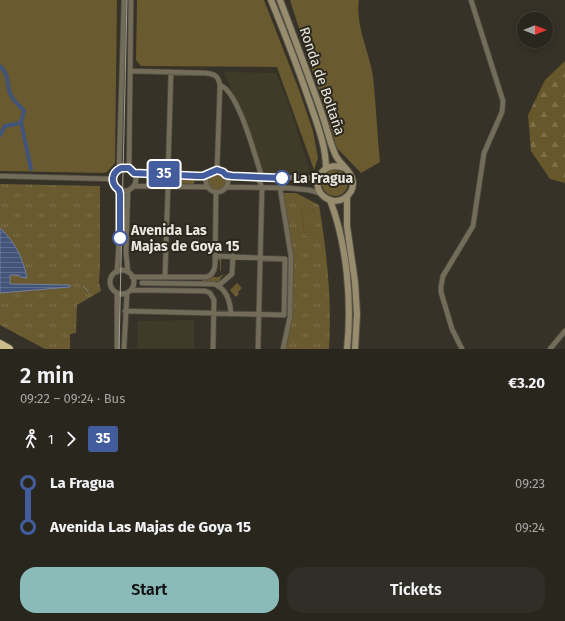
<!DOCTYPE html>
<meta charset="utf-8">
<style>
body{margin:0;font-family:"Fira Sans",sans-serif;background:#302e26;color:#f1f3f6;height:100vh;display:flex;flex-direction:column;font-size:15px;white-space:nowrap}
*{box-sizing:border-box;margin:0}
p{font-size:13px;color:#a5a5a4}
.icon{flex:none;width:22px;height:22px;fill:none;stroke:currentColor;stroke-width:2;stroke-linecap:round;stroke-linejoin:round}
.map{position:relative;height:349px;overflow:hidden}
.details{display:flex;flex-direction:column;background:#28261d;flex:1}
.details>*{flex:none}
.badge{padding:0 8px;border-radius:3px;font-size:14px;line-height:26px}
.needle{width:26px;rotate:90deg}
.fabs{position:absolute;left:517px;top:12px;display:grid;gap:8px}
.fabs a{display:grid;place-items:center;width:36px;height:36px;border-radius:50%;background:#28261d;box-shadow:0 2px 10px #0003,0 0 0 1px #44433b;font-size:20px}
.map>.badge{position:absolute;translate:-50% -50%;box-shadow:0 0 0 2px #fff}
.legs{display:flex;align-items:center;gap:6px;height:44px;padding:0 20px;font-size:13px}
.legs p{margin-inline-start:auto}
.summary{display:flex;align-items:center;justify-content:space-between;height:68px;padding:0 20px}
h1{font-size:22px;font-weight:600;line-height:30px}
.primary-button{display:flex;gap:8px;margin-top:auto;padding:8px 20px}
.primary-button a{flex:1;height:46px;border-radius:16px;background:#8bbbb9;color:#111;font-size:16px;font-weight:600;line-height:46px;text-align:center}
.primary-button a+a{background:#302e26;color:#f1f3f6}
ul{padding:0 20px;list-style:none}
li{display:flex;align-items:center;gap:14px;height:44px;font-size:15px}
li i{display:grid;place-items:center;width:6px;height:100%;margin:0 5px;background:currentColor}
li i::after{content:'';width:10px;height:10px;margin:-5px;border:3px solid;border-radius:50%;background:#28261d}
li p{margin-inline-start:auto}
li:first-child i{background:linear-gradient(#0000 50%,currentColor 0)}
li:last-child i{background:linear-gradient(currentColor 50%,#0000 0)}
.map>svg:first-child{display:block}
</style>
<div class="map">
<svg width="565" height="349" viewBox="0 0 565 349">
<defs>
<pattern id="forest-firs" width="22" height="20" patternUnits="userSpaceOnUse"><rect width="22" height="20" fill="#67582b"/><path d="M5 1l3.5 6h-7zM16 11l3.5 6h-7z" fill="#7d7049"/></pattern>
<pattern id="park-tufts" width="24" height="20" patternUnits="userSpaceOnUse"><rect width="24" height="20" fill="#695a2f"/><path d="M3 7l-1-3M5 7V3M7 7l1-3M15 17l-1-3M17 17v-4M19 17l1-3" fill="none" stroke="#7e724d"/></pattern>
<pattern id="water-rules" width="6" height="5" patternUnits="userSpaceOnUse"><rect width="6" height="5" fill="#42547a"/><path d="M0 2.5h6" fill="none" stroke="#5d6d8d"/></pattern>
</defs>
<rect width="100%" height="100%" fill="#363227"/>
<path fill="#403a29" d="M224,72L276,73L291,111L310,172L299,173H261L237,103Z
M194,320V349H126L137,348L138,321Z"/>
<path fill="#695a2f" d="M0,0H117L115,163L107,172L104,173L0,171Z
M137,0H264L299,90L313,131L318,158L314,170L277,67L141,66L136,60Z
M290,0H359C355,25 369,51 373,76C376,104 377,133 380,162L361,173L337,148Z
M322 183a13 13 0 1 1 26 0a13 13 0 1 1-26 0Z
M208 181a9 9 0 1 1 18 0a9 9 0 1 1-18 0Z
M147,176L195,177L194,184L147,183Z
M313,208L318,234L305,236L301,210Z
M217,257H221V271H220V261L218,260L217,271L213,277H218L224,274L220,279L221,281L218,283L217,281H202V279C217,276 217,272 217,257Z"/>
<path fill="url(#forest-firs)" d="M565,61V183L550,179L531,151L528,115L545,80Z"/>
<path fill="url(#park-tufts)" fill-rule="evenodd" d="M0,184L100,186V269L99,282L101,291L77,305L76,333L70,334V349H45L0,325Z
M280,193H296L319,205C327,253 332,301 329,349H283L290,317L291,256ZM313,208L317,234L305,236L301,211Z
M237,283L242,288L238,292L239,294L236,297L230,290Z"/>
<path fill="url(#water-rules)" stroke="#748099" d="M0,228C15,242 23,258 27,278L20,277L19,275H10V284L70,285V287L0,293Z"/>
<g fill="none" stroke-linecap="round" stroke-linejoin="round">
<path stroke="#748099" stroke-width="1" d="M83,286L88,291"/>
<path stroke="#42547a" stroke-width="4" d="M0,66C10,76 6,82 10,93C12,100 20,106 24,111L21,122L16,124L5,126L0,135
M21,122L31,169"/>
<g stroke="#534f45" stroke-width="6">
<path id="street" d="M131,71L205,73C214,74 218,75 220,85L217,170
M220,85C239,92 255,157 262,177
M112 179a12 12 0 1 1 24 0a12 12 0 1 1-24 0Z
M119,169L124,0
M129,169L131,0
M206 181a11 11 0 1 1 22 0a11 11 0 1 1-22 0Z
M134,173L197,176L208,174
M168,174L171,72
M226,175L235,176L309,178L320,174
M0,176L113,179
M258,177L262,188L258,349
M134,186L207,187
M226,187L288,188L309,190L320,193
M280,188L291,256L290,317L283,349
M110 282a12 12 0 1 1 24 0a12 12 0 1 1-24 0Z
M117,272L121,209L119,190
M128,272L126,253L128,191
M132,277H207C212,275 214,271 215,266L216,193
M165,277L168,187
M142,283L215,284C227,290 230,301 231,314
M218,286L232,274L233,256
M131,290L205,291L210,293L214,300L213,349
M125,311L284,315L285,259L215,256
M117,349V293
M124,349L127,293
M462,349L452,329L441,292V286L443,276L473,226L484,153L502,112L503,101L471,0
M550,349L565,331"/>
</g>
<g stroke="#534f45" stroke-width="8">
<path id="secondary" d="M271,0C285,34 298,68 310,103C317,124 326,146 326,168
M280,0C294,37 308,74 321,111C326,125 329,140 335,154C339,164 352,171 353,182C354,196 338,206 326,198C308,187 321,159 344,168
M347,197V226L355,282L357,314L355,349
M330,200C347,244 352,302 347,349"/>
</g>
<g stroke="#534f45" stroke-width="10">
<path id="highway" d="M0,344L9,349"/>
</g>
<use href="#street" stroke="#736c59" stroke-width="4.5"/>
<use href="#secondary" stroke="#978d6e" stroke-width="6"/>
<use href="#highway" stroke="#cdbc8c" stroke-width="8"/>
<path stroke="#a4a199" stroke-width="1" d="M119,349L127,0"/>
</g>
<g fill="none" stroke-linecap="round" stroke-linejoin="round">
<g stroke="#fff" stroke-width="9">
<path id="line-1" d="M120,238V194L119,190C110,183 111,173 121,168H129L134,173L197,176H203L217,170L223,172L226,175L232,176L282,178"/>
</g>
<use href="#line-1" stroke="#435c9e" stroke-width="6"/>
</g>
<g fill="#fff" stroke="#435c9e" stroke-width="2">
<circle cx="282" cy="178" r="7"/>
<circle cx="120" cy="238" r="7"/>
</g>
<g text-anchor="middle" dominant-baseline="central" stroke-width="4" stroke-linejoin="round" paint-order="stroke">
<g font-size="14" fill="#e9e7e0" stroke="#2c281d">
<text transform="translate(322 81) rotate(71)">Ronda de Boltaña</text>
</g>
<g font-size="14" font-weight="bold" fill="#e9e7e0" stroke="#2c281d" text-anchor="start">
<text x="293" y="178">La Fragua</text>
<text x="131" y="230">Avenida Las<tspan x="131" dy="16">Majas de Goya 15</tspan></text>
</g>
</g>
</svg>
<div class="fabs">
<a><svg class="needle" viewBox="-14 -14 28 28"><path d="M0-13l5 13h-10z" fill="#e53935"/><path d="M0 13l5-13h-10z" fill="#a5a5a4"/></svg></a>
</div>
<b class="badge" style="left:164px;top:174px;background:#435c9e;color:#fff">35</b>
</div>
<section class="details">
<div class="summary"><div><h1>2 min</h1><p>09:22 – 09:24 · Bus</p></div><b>€3.20</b></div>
<div class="legs"><svg class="icon" aria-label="walk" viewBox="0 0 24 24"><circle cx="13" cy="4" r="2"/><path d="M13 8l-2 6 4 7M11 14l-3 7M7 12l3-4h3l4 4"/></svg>1<svg class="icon" aria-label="forward" viewBox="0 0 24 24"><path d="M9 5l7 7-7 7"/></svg><b class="badge" style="background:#435c9e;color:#fff">35</b></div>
<ul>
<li><i style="color:#435c9e"></i><b>La Fragua</b><p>09:23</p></li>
<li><i style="color:#435c9e"></i><b>Avenida Las Majas de Goya 15</b><p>09:24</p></li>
</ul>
<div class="primary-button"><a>Start</a><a>Tickets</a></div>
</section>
